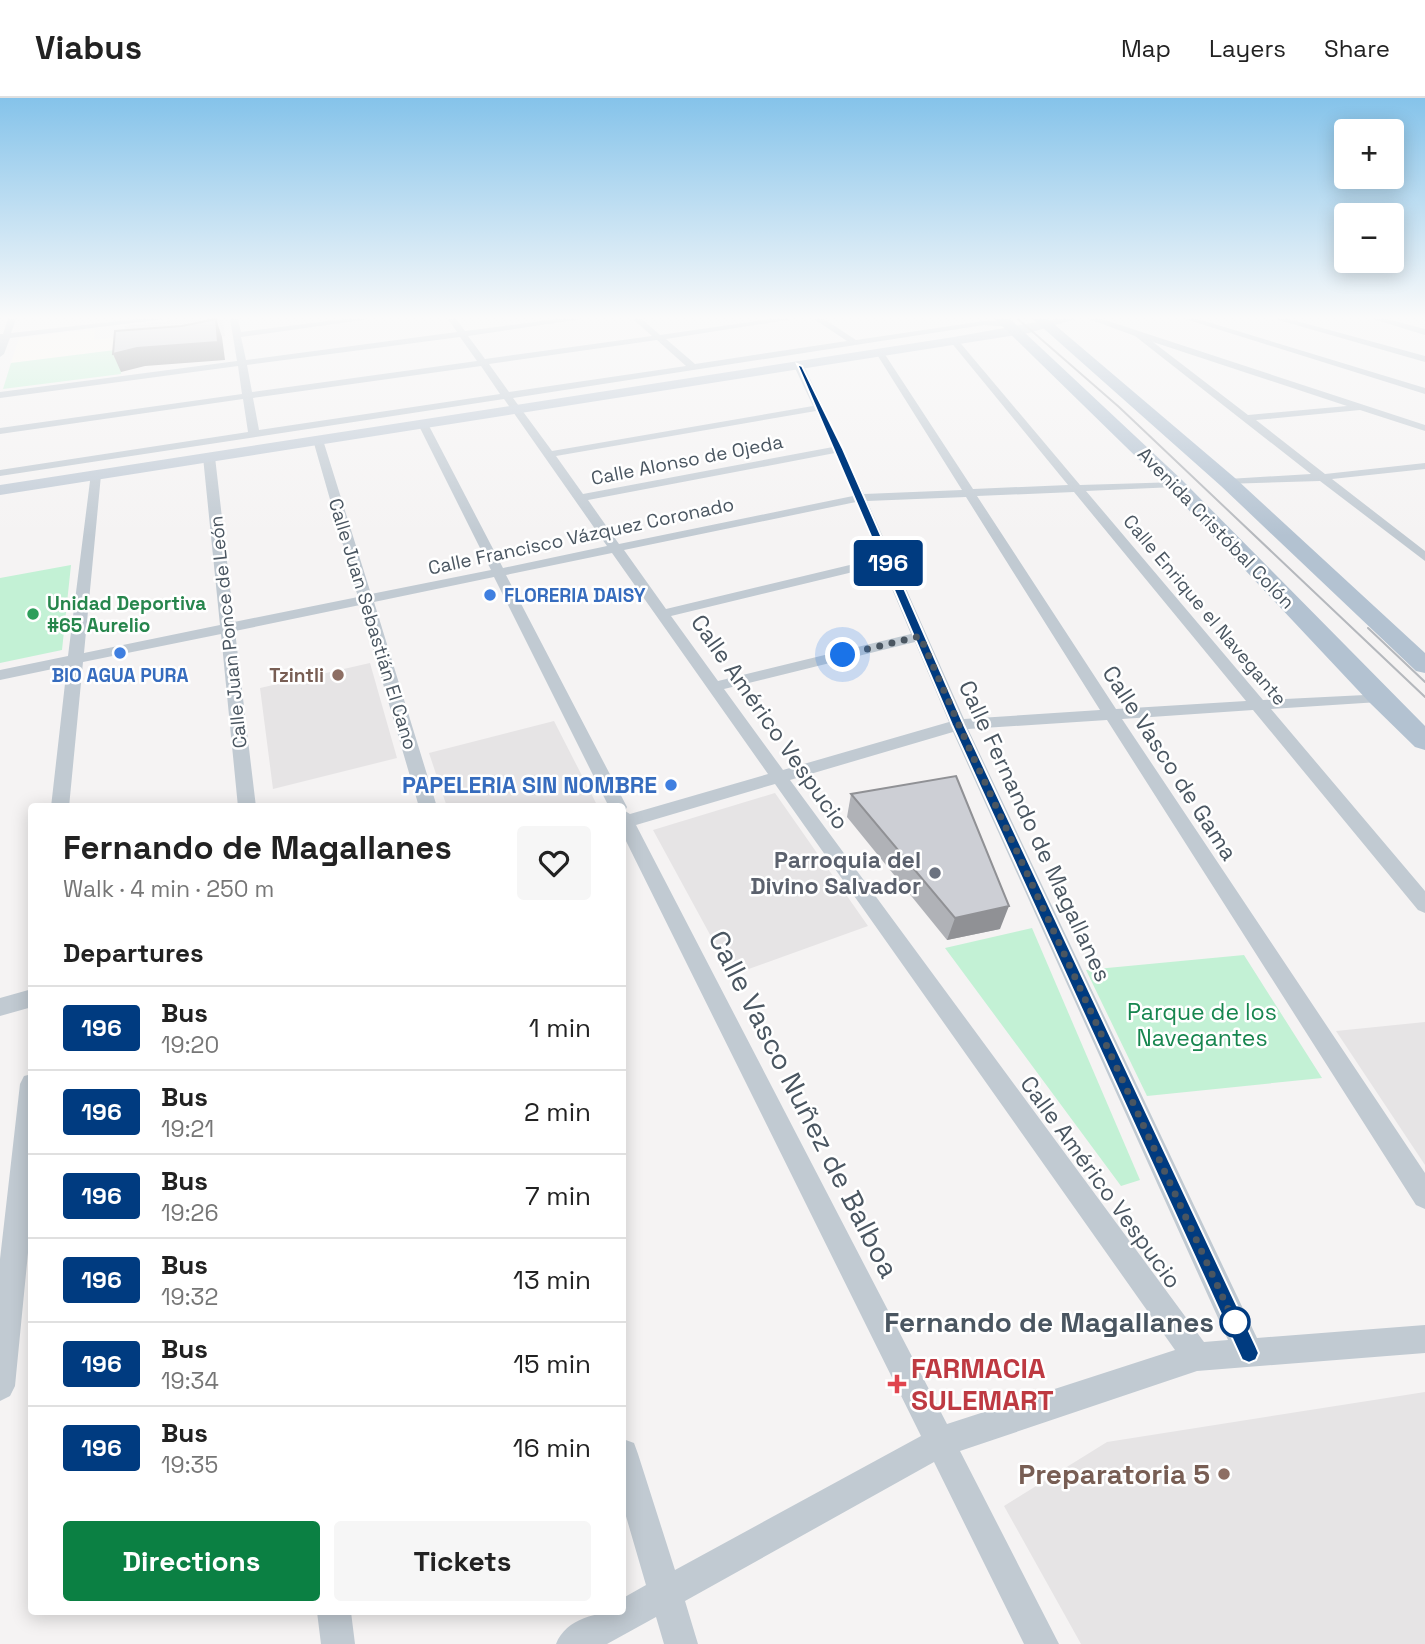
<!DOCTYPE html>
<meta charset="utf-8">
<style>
body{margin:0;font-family:"Space Grotesk",sans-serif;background:#f6f6f6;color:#222;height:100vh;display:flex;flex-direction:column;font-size:26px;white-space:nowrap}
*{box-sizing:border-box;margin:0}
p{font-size:23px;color:#767676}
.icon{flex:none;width:38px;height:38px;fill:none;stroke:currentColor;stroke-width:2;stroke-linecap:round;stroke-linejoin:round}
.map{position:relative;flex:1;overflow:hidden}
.details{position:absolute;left:28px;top:705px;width:598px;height:812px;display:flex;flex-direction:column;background:#fff;border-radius:7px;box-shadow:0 4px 18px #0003}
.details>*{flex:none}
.badge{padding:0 14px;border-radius:5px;font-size:24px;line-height:46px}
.tools{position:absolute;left:1334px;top:21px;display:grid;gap:14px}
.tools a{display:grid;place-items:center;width:70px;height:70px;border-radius:7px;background:#fff;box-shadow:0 4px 18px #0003;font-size:35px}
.you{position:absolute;width:35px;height:35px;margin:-18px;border:5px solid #fff;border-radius:50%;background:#1a73e8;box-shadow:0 0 0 10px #1a73e833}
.map>.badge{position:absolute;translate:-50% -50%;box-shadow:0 0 0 4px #fff}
h2{padding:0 35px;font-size:26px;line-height:63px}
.round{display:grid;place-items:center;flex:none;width:74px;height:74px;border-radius:7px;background:#f6f6f6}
.headline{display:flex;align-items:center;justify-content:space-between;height:119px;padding:0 35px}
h1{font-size:33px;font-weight:700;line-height:52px}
.button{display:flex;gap:14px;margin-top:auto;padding:14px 35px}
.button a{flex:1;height:80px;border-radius:7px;background:#0b8043;color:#fff;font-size:28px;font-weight:700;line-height:80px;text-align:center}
.button a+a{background:#f6f6f6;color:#222}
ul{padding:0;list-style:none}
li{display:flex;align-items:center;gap:21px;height:84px;padding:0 35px;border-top:2px solid #e0e0e0}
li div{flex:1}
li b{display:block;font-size:26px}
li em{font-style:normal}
li .badge{min-width:77px;font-weight:700;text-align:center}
header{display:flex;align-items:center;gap:42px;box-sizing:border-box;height:98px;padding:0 35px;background:#fff;border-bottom:2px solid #e0e0e0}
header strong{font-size:33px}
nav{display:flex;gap:38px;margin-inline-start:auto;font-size:24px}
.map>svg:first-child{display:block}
</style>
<header>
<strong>Viabus</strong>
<nav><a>Map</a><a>Layers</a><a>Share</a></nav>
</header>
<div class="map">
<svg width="1425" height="1546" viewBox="0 0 1425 1546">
<rect width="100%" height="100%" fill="#f5f3f3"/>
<path fill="#fdf9ef" d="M95,231L94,242L124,238L123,251L11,265L19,240Z"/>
<path fill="#e6e4e5" d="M184,221H223L225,238L123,251L125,228Z
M370,565L397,660L273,691L260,590Z
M554,623L598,709H447L429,655Z
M775,695L868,828L732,877L653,732Z
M1425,924V1067L1336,933Z
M1425,1294V1546H1081L1004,1408L1107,1344Z"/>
<path fill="#c3f1d5" d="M123,251L121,276L3,291L11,265Z
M71,467L62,552L0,565V480Z
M1032,830L1140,1082L1121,1088L945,850Z
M1244,857L1322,980L1147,998L1086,872Z"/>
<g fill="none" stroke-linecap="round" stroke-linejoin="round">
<path fill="#c1cad2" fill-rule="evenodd" d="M8,221H16L11,235L138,221H165L10,240L4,256L0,259V236H3Z
M230,221H238L241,234L344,221H369L241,239L246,262L457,234L448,221H456L465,233L557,221H581L468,238L485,261L652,238L633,221H642L660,237L771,221H793L666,241L695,266L847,243L814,221H824L856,242L984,223L1013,224L1010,229L984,227L513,300L552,353L813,308L794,268L799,265L804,268L864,396L962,392L876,255L880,252L884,255L973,391L1068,387L950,243L957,241L1080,387L1179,384V388L1175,389L1086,393L1263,602L1385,596L1387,599L1385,602L1379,604L1271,611L1425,793V815L1418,812L1253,612L1122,621L1425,1075V1111L1416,1107L1107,622L968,631L1257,1240L1425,1227V1255L1197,1273L960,1353L1059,1546H1024L934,1364L685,1503L698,1546H664L656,1519L607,1546H556C566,1520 598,1514 623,1514V1500L646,1487L623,1408V1341L634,1345L638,1356L675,1472L921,1338L623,737V709H609L494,479L374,504L437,709H419L360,507L235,533L256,709H238L221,536L83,564L69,709H51L67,568L0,582V572L68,558L91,375L101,377L84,555L220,527L203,359L209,356L215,359L234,524L358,499L313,342L318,339L323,342L371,496L491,472L418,326L423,323L428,326L503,470L607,448L504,301L0,378V372L248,334L243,301L0,336V330L242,296L238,268L0,300V294L237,263ZM460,239L477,263L252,294L247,267ZM657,242L686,268L509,294L489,266ZM481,268L500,296L259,332L253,300ZM816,313L833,349L583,396L556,358ZM835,355L853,398L619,446L588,402ZM1074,394L1246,603L1116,611L977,398ZM966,399L1100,612L964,621L867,403ZM856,404L879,460L666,511L624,452ZM612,455L768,676L630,716L625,713L627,709L506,477ZM882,467L911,536L718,583L671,518ZM915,544L949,624L783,672L724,591ZM953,634L1228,1242L1204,1244L790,682ZM775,686L1175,1252L947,1326L636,727Z
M1089,221H1102L1425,327V333L1360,312L1256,322L1325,376L1425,365V371L1332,381L1425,453V463L1320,383L1224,386V382L1228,381L1311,376L1135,238ZM1153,244L1347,308L1248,317Z
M1185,221H1198L1425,290V296Z
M1275,221H1289L1425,258V264Z
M1373,221H1387L1425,231V237Z
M32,891V909L0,918V900Z
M32,976V1114L15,1288L10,1298L0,1303V1161L20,986L24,978Z
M317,1514H351L355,1546H321Z"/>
<path fill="#c1cbd6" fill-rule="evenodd" d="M1054,221H1075L1029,235L0,397V387L954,239Z"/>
<path fill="#b3c2d1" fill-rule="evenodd" d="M995,221H1010L1182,382L1425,628V652L1415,649L1370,605L1168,390Z
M1033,221H1048L1235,380L1425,555V575L1416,573L1221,388Z"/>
<path stroke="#b5b8bd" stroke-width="2" d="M1018,221L1119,309L1425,599
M1368,530L1425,584"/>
</g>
<path fill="#b0b2b7" d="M851,696L1000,831L947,842L847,719Z"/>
<path fill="#909195" d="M216,221L222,239L225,262L145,268L121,274L113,256Z
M1009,808L1000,831L947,842L955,820Z"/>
<path fill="#cdcfd5" stroke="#909195" stroke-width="2" d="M216,221L218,244L137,250L113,256L115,233L182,228Z
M956,678L1009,808L955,820L851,696Z"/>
<linearGradient id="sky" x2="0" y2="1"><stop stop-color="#85c3ea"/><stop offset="0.5" stop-color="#fafafa"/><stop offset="1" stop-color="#fafafa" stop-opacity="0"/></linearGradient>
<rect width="1425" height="438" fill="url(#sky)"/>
<path fill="#003b80" stroke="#fff" stroke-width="2" d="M797,266L802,268L843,351L964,627L1256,1248L1259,1255L1256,1262L1249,1265L1242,1262L952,627Z"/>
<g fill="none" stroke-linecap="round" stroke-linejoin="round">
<path stroke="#4a5661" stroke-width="7" stroke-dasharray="0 12.6" d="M843,557L920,538L970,652L1237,1230L1235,1224"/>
</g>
<g fill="#3f7fe0" stroke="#fff" stroke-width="2.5">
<circle cx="490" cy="497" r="7"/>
<circle cx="120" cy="555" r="7"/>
<circle cx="671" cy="687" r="7"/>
</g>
<circle fill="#2e9e5b" stroke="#fff" stroke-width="2.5" cx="33" cy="516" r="7"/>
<g fill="#8d6e63" stroke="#fff" stroke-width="2.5">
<circle cx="338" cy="577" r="7"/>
<circle cx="1224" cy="1376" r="7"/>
</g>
<circle fill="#6b7280" stroke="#fff" stroke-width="2.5" cx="935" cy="775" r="7"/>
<circle fill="#fff" stroke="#003b80" stroke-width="3.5" cx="1235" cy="1224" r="14"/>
<path fill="#e0444e" stroke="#fff" stroke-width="2.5" d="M893.5 1275.5h7v7h7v7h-7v7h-7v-7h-7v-7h7z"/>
<g text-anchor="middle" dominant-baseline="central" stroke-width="5" stroke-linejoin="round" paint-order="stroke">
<g font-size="19" fill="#4a5661" stroke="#fff">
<text transform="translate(687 362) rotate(-11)">Calle Alonso de Ojeda</text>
<text transform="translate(1216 430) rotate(46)">Avenida Cristóbal Colón</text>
<text transform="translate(581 438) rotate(-12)">Calle Francisco Vázquez Coronado</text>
<text transform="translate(1205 512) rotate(50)">Calle Enrique el Navegante</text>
<text transform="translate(373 526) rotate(73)">Calle Juan Sebastián El Cano</text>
<text transform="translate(228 534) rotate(-96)">Calle Juan Ponce de León</text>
</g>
<g font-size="19" font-weight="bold" fill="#366cbe" stroke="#fff" text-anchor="start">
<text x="504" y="497">FLORERIA DAISY</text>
<text x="120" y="577" text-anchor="middle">BIO AGUA PURA</text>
</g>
<g font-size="19" font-weight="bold" fill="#27864d" stroke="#fff" text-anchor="start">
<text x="47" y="505">Unidad Deportiva<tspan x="47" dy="22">#65 Aurelio</tspan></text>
</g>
<g font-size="19" font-weight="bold" fill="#785e54" stroke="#fff" text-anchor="end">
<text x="324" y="577">Tzintli</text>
</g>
<g font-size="23" fill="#4a5661" stroke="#fff">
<text transform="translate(770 624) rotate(55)">Calle Américo Vespucio</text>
<text transform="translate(1170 665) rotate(57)">Calle Vasco de Gama</text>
<text transform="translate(1035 733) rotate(65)">Calle Fernando de Magallanes</text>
<text transform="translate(1101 1084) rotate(54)">Calle Américo Vespucio</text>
</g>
<g font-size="23" font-weight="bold" fill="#366cbe" stroke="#fff" text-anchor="end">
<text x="657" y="687">PAPELERIA SIN NOMBRE</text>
</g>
<g font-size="23" font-weight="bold" fill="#5b616d" stroke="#fff" text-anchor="end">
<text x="921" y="762">Parroquia del<tspan x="921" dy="26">Divino Salvador</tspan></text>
</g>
<g font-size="23" fill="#17864f" stroke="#fff">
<text x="1202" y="914">Parque de los<tspan x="1202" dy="26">Navegantes</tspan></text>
</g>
<g font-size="28" fill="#4a5661" stroke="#fff">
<text transform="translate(804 1006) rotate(63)">Calle Vasco Nuñez de Balboa</text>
</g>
<g font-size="28" font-weight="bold" fill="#4a5661" stroke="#fff" text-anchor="end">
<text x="1214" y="1224">Fernando de Magallanes</text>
</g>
<g font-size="28" font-weight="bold" fill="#be3a42" stroke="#fff" text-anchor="start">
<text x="911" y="1270">FARMACIA<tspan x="911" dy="32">SULEMART</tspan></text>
</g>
<g font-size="28" font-weight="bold" fill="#785e54" stroke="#fff" text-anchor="end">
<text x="1210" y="1376">Preparatoria 5</text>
</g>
</g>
</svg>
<div class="tools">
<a>+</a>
<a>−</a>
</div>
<div class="you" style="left:843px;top:557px"></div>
<b class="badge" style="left:888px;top:465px;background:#003b80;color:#fff">196</b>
<section class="details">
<div class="headline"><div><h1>Fernando de Magallanes</h1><p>Walk · 4 min · 250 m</p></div><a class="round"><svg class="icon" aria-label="heart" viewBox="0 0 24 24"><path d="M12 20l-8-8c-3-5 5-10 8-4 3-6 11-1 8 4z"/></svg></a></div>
<h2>Departures</h2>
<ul>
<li><span class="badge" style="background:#003b80;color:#fff">196</span><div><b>Bus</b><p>19:20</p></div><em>1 min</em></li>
<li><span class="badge" style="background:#003b80;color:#fff">196</span><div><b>Bus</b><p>19:21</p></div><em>2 min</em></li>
<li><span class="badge" style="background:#003b80;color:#fff">196</span><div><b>Bus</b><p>19:26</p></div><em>7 min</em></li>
<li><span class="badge" style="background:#003b80;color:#fff">196</span><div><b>Bus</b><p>19:32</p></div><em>13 min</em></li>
<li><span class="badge" style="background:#003b80;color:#fff">196</span><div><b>Bus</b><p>19:34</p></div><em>15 min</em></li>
<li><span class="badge" style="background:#003b80;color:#fff">196</span><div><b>Bus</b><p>19:35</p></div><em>16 min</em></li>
</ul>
<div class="button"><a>Directions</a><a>Tickets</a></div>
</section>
</div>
